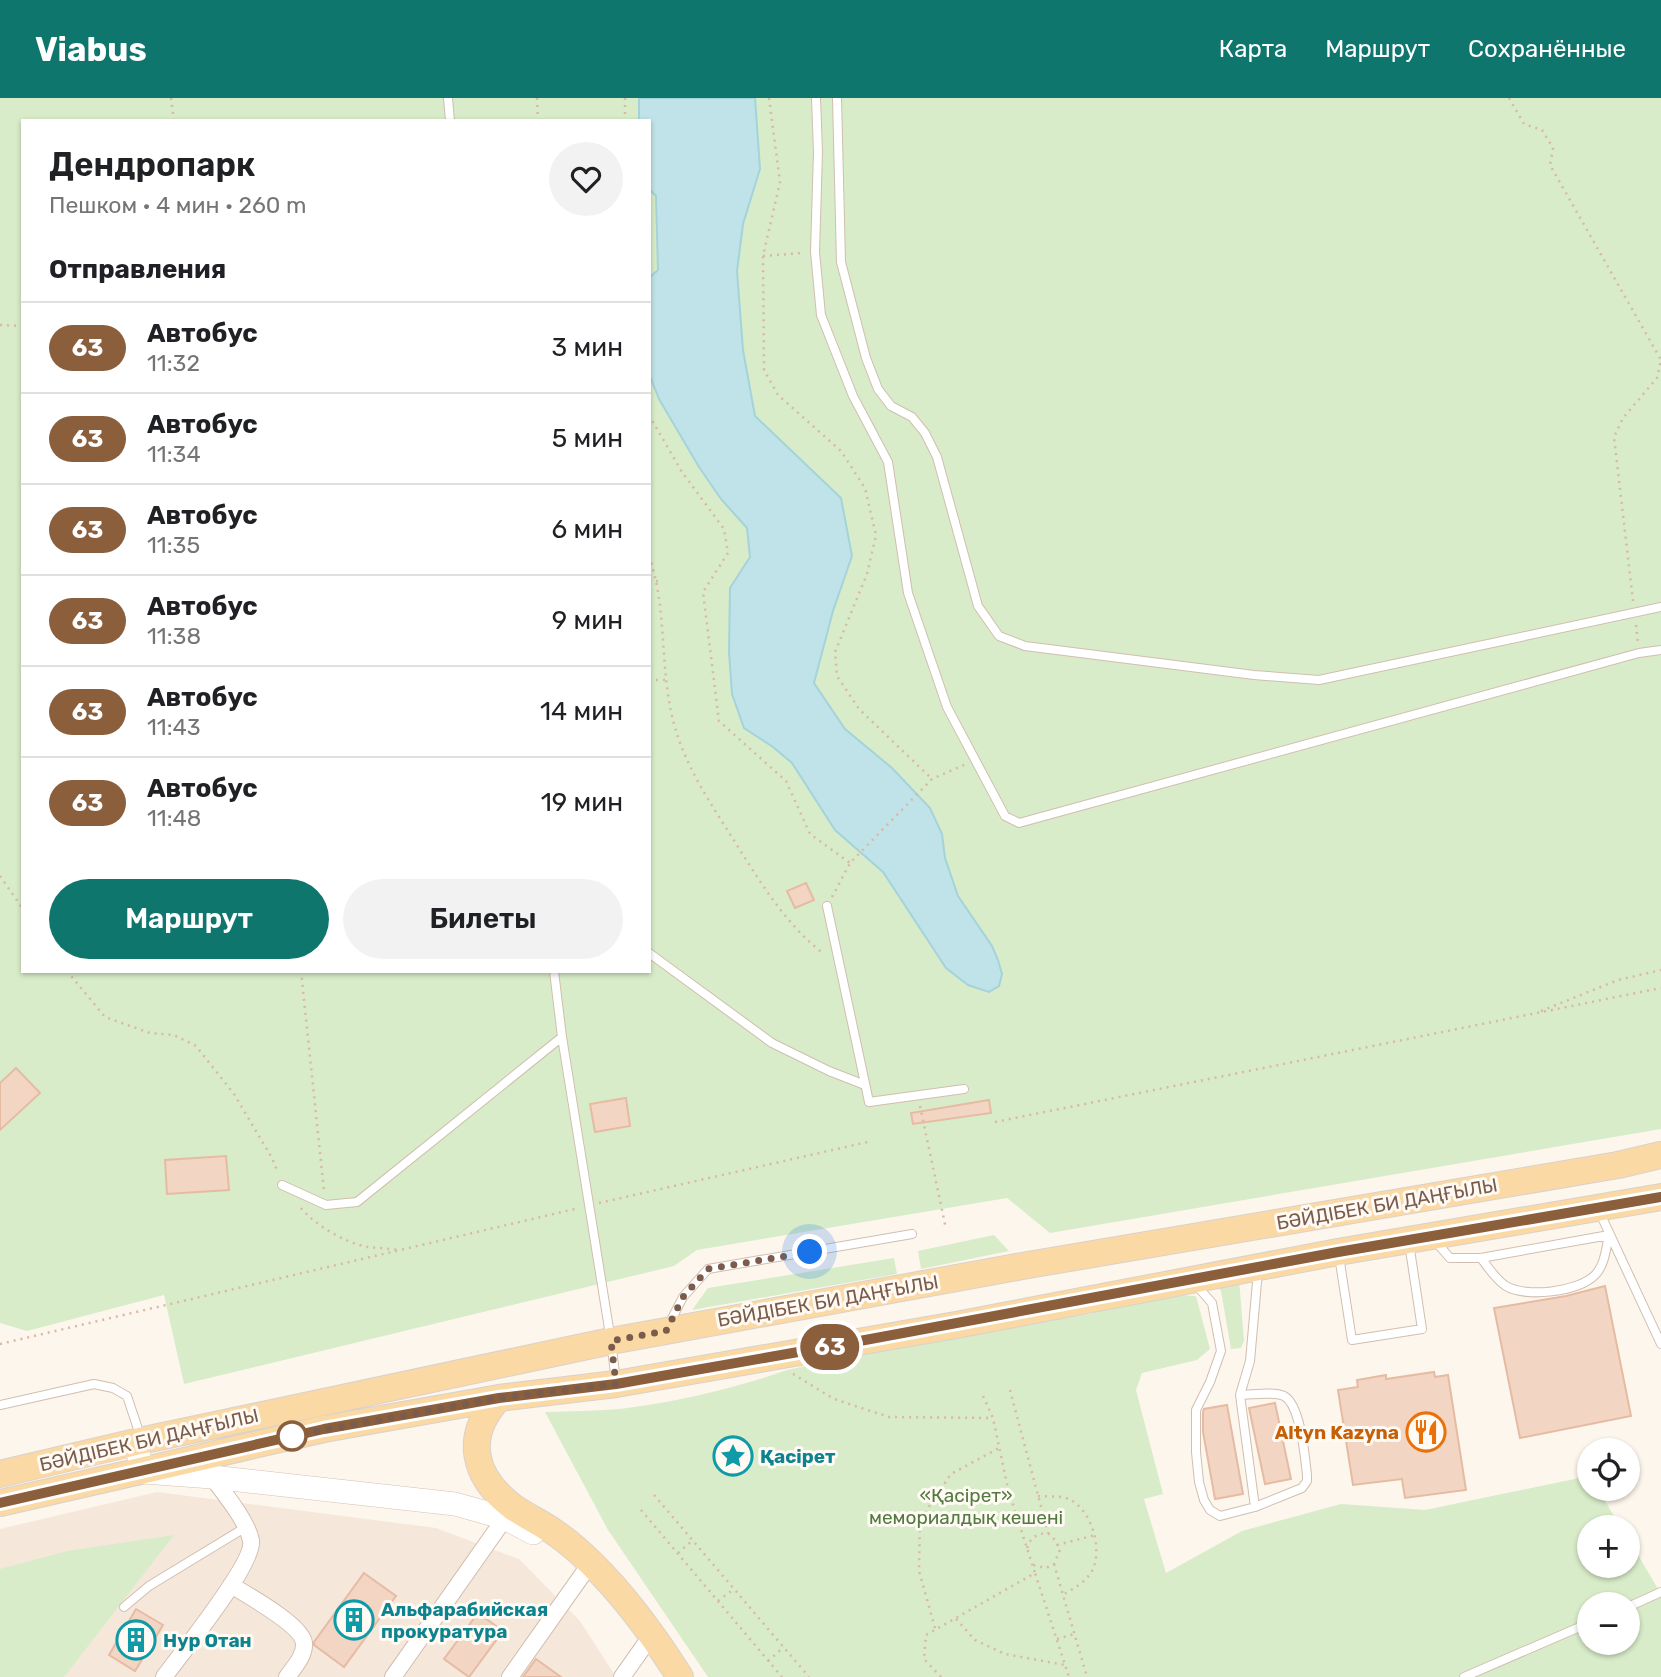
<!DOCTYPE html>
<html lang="ru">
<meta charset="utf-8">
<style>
body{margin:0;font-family:Rubik,sans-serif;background:#f2f2f2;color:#202124;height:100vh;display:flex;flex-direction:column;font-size:26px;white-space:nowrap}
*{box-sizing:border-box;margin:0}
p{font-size:23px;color:#757577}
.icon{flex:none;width:38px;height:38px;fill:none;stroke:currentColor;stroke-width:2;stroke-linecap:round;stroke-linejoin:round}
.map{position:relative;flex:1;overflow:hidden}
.side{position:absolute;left:21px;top:21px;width:630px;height:854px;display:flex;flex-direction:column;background:#fff;border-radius:0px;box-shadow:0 2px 5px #0004}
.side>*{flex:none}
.badge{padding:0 14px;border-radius:23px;font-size:24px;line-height:46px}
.tools{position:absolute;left:1577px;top:1340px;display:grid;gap:14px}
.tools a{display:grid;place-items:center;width:63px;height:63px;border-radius:50%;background:#fff;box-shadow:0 2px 5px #0004;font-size:35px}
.you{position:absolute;width:35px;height:35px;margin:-18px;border:5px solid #fff;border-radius:50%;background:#1a73e8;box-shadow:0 0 0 10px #1a73e833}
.map>.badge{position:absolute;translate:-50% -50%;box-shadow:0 0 0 4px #fff}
h2{padding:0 28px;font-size:26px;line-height:63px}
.round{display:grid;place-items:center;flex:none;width:74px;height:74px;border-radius:37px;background:#f2f2f2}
.head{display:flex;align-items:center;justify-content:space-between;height:119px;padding:0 28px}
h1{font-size:33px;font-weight:600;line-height:52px}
.action{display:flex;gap:14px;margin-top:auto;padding:14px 28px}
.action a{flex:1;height:80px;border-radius:42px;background:#0f766e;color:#fff;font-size:28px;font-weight:600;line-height:80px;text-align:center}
.action a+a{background:#f2f2f2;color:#202124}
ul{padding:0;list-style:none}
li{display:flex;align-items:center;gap:21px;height:91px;padding:0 28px;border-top:2px solid #e0e0e0}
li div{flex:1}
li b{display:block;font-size:26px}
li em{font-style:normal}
li .badge{min-width:77px;font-weight:700;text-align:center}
header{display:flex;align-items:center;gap:42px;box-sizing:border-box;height:98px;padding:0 35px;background:#0f766e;color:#fff}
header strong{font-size:33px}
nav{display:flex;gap:38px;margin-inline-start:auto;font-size:24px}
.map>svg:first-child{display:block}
</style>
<header>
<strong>Viabus</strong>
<nav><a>Карта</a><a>Маршрут</a><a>Сохранённые</a></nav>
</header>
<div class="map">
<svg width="1661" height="1579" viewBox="0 0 1661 1579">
<rect width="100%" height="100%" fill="#fdf6ec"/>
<path fill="#f5e8da" d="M157,1394L436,1430L519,1461L580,1523L616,1579H0V1431Z"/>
<path fill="#d8ecc9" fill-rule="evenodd" d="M0,0H1661V1031L1050,1135L1007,1100L697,1152L674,1168L184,1286L164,1197L27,1233L0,1225ZM23,23H649V873H23Z
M994,1137L1009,1153L921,1171L918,1153Z
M894,1160L897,1176L692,1212L708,1190Z
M1239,1181L1244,1243L1241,1250L1231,1251L1221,1193L1213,1184Z
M1157,1196L1196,1198L1210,1251L1197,1262L1142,1275L1136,1292L1163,1396L1144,1401L1166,1475L1242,1433L1341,1406L1425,1412L1589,1378V1391H1598L1621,1430H1589V1468H1628V1440L1661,1496V1579H708L608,1432L545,1314C569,1313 595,1313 620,1311C675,1304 734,1291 787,1272L995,1227L1090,1216ZM1589,1507H1628V1545H1589Z
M174,1437L64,1579H0V1471L67,1453Z"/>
<path fill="#bfe3e8" stroke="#a5d3da" stroke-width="2" d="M639,0H755L760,71L743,126L737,173L743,252L755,318L841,400L852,458L833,513L814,585L845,631L892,670L930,710L942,736L945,760L958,798L992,848L998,862L1002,876L999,888L989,894L968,887L946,870L883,774L835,732L792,665L773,649L744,630L732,596L729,554L730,490L750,459L747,430L721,401L699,369L659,301L649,276V180L658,172L656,98L649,91V23H639Z"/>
<path fill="#f3d5c3" stroke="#e6bba3" stroke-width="2" d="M806,785L814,802L795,810L787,793Z
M16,970L40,995L0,1032V985Z
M626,1000L630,1028L595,1034L590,1006Z
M989,1002L991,1015L913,1026L911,1015Z
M226,1058L229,1092L167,1096L165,1062Z
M1605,1188L1631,1318L1520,1340L1494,1210L1566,1198Z
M1434,1274L1435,1279L1448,1277L1466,1392L1405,1400L1402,1381L1353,1387L1338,1292L1358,1289L1357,1282L1386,1277V1281Z
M1275,1305L1291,1381L1265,1386L1249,1310Z
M1227,1307L1243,1396L1215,1401L1203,1334V1314L1204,1311Z
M364,1475L396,1498L344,1569L314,1547V1544Z
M136,1511L163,1527L135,1573L109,1557Z
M478,1515L503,1533L469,1579L444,1561Z
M536,1561L561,1579H523Z"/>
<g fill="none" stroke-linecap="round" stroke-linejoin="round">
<g stroke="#d1beb0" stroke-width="10">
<path id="service" d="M448,0L450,23
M816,0L818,54L815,154L821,217L853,298L888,364L908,495L947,609L1005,718L1019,725L1639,555L1661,552
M837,0L841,164L866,260L878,291L891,308L912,319L925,335L937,359L978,508L999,538L1025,548L1254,577L1319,582L1661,509
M827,808L869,1004L964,991
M649,855L772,945L829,973L865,987
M554,873L562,939L611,1243L616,1283
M282,1087L326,1107L357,1104L562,939
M1599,1113L1661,1246
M1436,1144L1450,1160H1481L1609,1137C1606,1150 1605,1167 1595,1177C1578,1194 1526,1200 1506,1188C1496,1182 1488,1169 1481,1160
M1339,1158L1352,1242L1422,1231L1409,1145
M1197,1188L1212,1205L1221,1253L1210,1284L1196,1312V1354L1199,1384L1204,1402L1210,1412L1220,1418L1255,1409L1240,1297L1250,1263L1258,1173
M668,1228L683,1199L708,1171L912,1136
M1240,1297C1252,1297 1273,1293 1284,1298C1301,1307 1305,1360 1307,1377V1383L1302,1390L1255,1409
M0,1307L94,1286L113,1290L127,1298L141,1340
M124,1509L149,1488L246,1429
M1628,1509L1661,1494
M1464,1579L1589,1525"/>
</g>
<g stroke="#d1beb0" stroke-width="18">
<path id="minor" d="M231,1487C247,1497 302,1527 304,1545C305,1558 294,1569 287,1579
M164,1579C180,1557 255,1465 251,1443C248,1424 224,1395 212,1379
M393,1579L505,1420
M510,1579L585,1473
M622,1579L646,1545"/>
</g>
<g stroke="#d6c0b0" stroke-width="24">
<path id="secondary" d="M135,1344L143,1374L212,1379L455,1406L505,1420L533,1435"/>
</g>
<g stroke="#dad1cd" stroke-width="28">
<path id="primary" d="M499,1300C463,1338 473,1379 513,1409C526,1418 541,1425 554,1434C567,1443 580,1454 591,1465C626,1499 654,1538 680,1579
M0,1376L135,1344L611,1243L1028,1167L1618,1067L1661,1057
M0,1405L324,1331L499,1300L616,1286L956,1227L1338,1154L1661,1099"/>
</g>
<path stroke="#d9b8a5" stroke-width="2.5" stroke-dasharray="2 5" stroke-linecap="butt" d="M171,0L174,23
M537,0L538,23
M625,0V23
M769,0L780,84L763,158L764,272L778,297L841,353L865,390L876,437L867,476L835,554L837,578L859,611L932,681
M1509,0L1524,26L1542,32L1553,50L1550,67L1661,262L1657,280L1623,320L1614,339L1633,503
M763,158L802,155
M0,227L23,228
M649,317L682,374L724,431L728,455L703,494L719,623L786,683L810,736L850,765
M649,458C668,512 659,571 674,626C686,670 711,706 735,744C760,784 786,827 824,856
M649,484L658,483
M1636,527L1638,545
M649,582H667
M0,778L23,811
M832,799L850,765L932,681L966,666
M67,873L105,919L150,935L174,937L196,948L234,996L272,1060L278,1075
M301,873L324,1093
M1541,913L1618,882L1661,872
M920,1008L946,1131
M995,1024L1661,890
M599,1105L872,1043
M301,1110C315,1127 345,1145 368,1149C379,1150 390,1151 401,1152
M0,1246L579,1110
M793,1276L834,1301L889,1319L993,1320
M1010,1292L1048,1435
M983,1298L993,1320L1008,1391L1035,1475
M654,1397L809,1579
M1038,1398C1048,1399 1062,1397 1071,1402C1092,1414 1102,1450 1093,1471C1087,1483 1075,1490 1064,1496
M641,1412L782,1579
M1057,1447L1095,1437
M1027,1450C1031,1439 1036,1436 1048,1435L1055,1442L1060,1452L1054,1466L1046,1470L1033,1467
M678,1455L693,1442
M1054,1466L1087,1579
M718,1503L734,1491
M956,1521L975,1542L1005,1556L1065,1567
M935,1530L919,1473L920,1422L951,1376L999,1350
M1057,1541L1074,1536
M768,1563L784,1549
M941,1579L924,1561L926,1537L1035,1475L1069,1579"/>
<use href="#service" stroke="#fff" stroke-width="8"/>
<use href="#minor" stroke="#fff" stroke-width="16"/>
<use href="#secondary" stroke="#fff" stroke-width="23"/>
<use href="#primary" stroke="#fbd9a5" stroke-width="26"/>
</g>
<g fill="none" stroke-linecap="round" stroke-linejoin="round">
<g stroke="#fff" stroke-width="16">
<path id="line" d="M0,1405L324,1331L499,1300L616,1286L849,1245L1338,1154L1661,1099"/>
</g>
<use href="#line" stroke="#8b5e3c" stroke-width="10"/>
<path stroke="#7a5c4d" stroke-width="7" stroke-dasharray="0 12.6" d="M292,1338L499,1300L616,1286L611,1243L666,1233L683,1199L708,1171L810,1154"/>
</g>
<defs>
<g id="restaurant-ring" transform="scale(2.0125)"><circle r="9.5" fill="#fffaf3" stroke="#e8710a" stroke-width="1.5"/><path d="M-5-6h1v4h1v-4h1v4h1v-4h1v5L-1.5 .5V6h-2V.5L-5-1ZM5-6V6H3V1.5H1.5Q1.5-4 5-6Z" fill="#e8710a"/></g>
<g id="sight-ring" transform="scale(2.0125)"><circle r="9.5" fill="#fffaf3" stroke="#0f9aa8" stroke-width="1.5"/><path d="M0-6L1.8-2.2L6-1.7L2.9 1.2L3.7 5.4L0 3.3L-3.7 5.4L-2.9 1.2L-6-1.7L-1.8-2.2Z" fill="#0f9aa8"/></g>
<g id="building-ring" transform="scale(2.0125)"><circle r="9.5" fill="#fffaf3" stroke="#0f9aa8" stroke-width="1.5"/><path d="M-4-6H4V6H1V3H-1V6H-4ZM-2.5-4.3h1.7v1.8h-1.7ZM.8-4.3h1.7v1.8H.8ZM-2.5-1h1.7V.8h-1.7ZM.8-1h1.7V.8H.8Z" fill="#0f9aa8"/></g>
</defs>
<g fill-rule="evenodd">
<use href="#restaurant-ring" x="1426" y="1334"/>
<use href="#sight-ring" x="733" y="1358"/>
<use href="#building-ring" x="354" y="1522"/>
<use href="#building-ring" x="136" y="1542"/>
</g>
<circle fill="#fff" stroke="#8b5e3c" stroke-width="3.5" cx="292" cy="1338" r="14"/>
<g text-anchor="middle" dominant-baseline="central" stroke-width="6" stroke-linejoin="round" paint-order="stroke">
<g font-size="19" fill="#7a5c4d" stroke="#fffaf3">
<text transform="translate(1387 1106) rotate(-10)">БӘЙДІБЕК БИ ДАҢҒЫЛЫ</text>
<text transform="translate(828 1203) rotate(-10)">БӘЙДІБЕК БИ ДАҢҒЫЛЫ</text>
<text transform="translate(149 1342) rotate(-13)">БӘЙДІБЕК БИ ДАҢҒЫЛЫ</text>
</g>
<g font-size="19" font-weight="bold" fill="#c56008" stroke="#fffaf3" text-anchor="end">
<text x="1399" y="1334">Altyn Kazyna</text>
</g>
<g font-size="19" font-weight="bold" fill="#0d838f" stroke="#fffaf3" text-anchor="start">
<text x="760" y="1358">Қасірет</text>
<text x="381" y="1511">Альфарабийская<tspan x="381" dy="22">прокуратура</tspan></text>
<text x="163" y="1542">Нур Отан</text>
</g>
<g font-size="19" fill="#537a41" stroke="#fffaf3">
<text x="966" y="1397">«Қасірет»<tspan x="966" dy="22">мемориалдық кешені</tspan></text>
</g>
</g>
</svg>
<div class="tools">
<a><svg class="icon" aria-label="locate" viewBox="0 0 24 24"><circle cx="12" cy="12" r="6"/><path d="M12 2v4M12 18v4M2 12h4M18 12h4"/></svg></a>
<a>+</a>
<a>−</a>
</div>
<div class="you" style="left:810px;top:1154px"></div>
<b class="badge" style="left:830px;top:1249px;background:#8b5e3c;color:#fff">63</b>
<section class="side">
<div class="head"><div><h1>Дендропарк</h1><p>Пешком · 4 мин · 260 m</p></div><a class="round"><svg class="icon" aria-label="heart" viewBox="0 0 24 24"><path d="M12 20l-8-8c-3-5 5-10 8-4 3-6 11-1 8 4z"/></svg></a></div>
<h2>Отправления</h2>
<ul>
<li><span class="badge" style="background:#8b5e3c;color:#fff">63</span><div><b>Автобус</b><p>11:32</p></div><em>3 мин</em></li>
<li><span class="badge" style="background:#8b5e3c;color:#fff">63</span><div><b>Автобус</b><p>11:34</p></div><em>5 мин</em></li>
<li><span class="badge" style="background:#8b5e3c;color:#fff">63</span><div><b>Автобус</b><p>11:35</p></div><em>6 мин</em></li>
<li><span class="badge" style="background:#8b5e3c;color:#fff">63</span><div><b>Автобус</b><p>11:38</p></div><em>9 мин</em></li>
<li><span class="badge" style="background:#8b5e3c;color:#fff">63</span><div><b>Автобус</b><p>11:43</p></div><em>14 мин</em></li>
<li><span class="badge" style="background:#8b5e3c;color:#fff">63</span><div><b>Автобус</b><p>11:48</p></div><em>19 мин</em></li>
</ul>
<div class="action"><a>Маршрут</a><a>Билеты</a></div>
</section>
</div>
